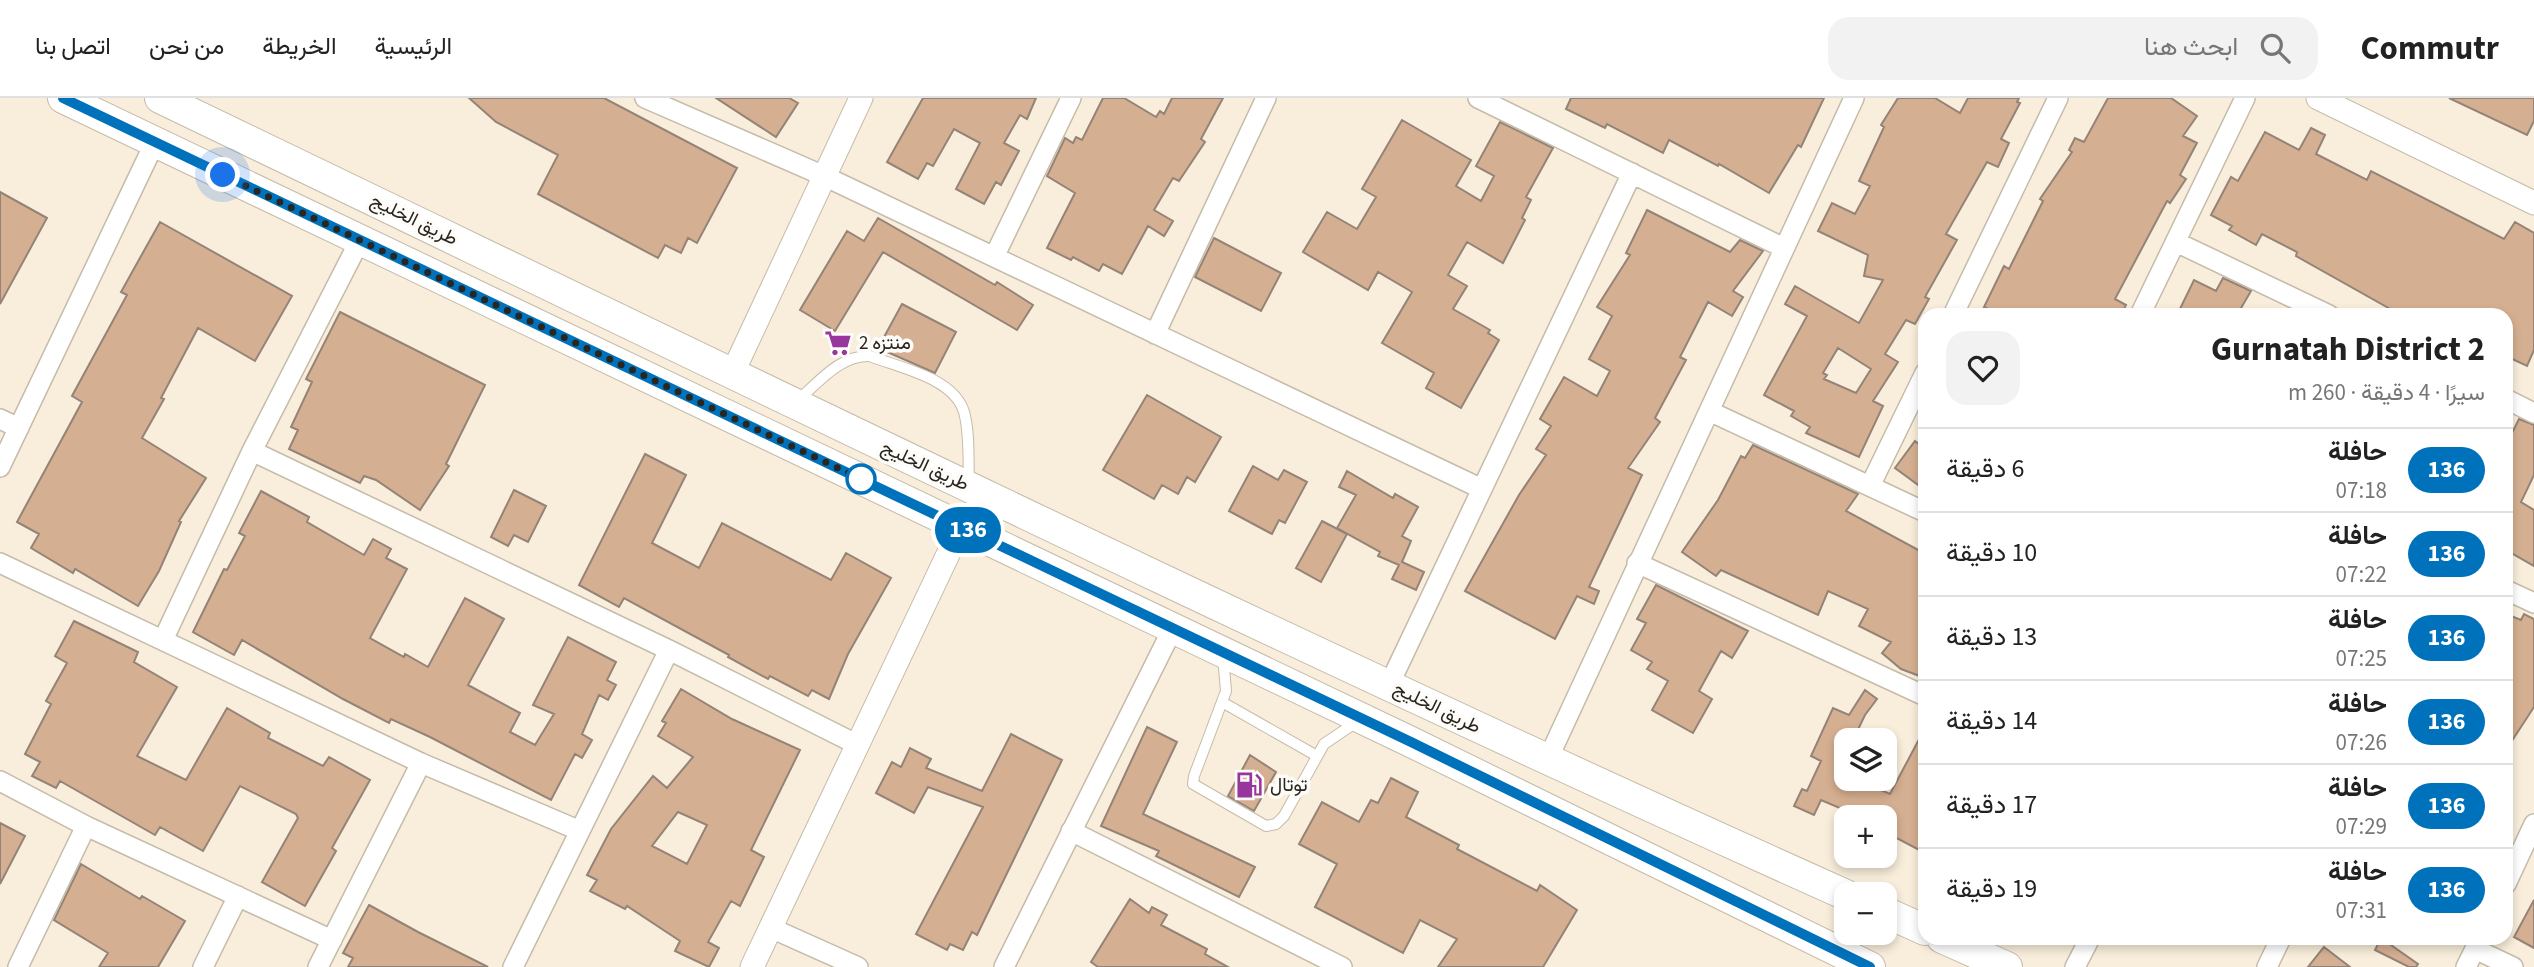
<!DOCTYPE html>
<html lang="ar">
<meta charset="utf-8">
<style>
body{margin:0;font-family:"Source Sans 3",Vazirmatn,sans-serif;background:#f2f2f2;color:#222;direction:rtl;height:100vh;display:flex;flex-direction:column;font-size:26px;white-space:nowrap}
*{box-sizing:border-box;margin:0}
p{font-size:23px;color:#767676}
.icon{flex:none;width:38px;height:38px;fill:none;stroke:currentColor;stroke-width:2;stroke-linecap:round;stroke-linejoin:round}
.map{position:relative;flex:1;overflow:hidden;direction:ltr}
.panel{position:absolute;left:1918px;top:210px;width:595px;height:637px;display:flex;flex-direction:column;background:#fff;border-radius:21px;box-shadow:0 4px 10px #0003;direction:rtl}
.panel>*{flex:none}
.badge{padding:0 14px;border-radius:23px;font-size:24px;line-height:46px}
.controls{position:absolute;left:1834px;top:630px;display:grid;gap:14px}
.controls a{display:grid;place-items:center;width:63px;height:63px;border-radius:14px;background:#fff;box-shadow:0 4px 10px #0003;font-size:35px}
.you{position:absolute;width:35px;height:35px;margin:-18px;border:5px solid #fff;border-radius:50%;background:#1a73e8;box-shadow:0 0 0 10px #1a73e833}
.map>.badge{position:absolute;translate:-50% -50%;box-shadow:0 0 0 4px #fff}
.round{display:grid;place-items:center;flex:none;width:74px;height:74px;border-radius:21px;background:#f2f2f2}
.overview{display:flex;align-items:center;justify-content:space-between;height:119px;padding:0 28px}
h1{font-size:33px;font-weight:700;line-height:52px}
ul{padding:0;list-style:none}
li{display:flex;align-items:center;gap:21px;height:84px;padding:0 28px;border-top:2px solid #e0e0e0}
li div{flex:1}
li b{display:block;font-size:26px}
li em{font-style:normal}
li .badge{min-width:77px;font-weight:700;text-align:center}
header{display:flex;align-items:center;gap:42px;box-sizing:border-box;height:98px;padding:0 35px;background:#fff;border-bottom:2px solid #e0e0e0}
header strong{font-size:33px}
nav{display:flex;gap:38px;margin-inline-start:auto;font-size:24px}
.search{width:490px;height:63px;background:#f2f2f2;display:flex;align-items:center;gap:18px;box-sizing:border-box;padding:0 24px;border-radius:21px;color:#767676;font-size:26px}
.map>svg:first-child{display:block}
</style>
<header>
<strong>Commutr</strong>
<div class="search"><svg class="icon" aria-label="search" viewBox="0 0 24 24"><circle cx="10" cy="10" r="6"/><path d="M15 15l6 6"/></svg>ابحث هنا</div>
<nav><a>الرئيسية</a><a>الخريطة</a><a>من نحن</a><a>اتصل بنا</a></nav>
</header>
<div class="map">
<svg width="2534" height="869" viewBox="0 0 2534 869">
<rect width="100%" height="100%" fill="#f9eedb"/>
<path fill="#d5af91" stroke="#948377" stroke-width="2" fill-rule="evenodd" d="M469,0H604L737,70L697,145L688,140L681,155L665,147L658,160L538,96L558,57L496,24Z
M716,0H789L798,5L776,39Z
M923,0H1036L1027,21L1020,17L1004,45L1019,53L1001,87L996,84L984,106L956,91L980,45L954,31L933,68L927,65L918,81L887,64Z
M1103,0H1124L1156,19L1160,13L1164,16L1172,0H1223L1201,41L1205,44L1179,83L1173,80L1154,112L1173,123L1164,138L1148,128L1122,176L1103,166L1099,173L1073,159L1071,162L1047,150L1075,95L1047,78L1065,40L1073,45L1076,39L1082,42Z
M1571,0H1824L1801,49L1798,47L1769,95L1719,66L1718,68L1669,42L1663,55L1607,26L1605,30L1566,11Z
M1898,0H1935L1960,15L1968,0H2019L2017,4L2020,5L2001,41L2009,45L1998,69L1987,64L1946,136L1957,142L1925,199L1929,201L1915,226L1906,222L1885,256L1898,264L1873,303L1883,308L1859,359L1806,335L1810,329L1791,318L1794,313L1764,297L1807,218L1785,206L1795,188L1859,225L1883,182L1864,178L1868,157L1818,133L1832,105L1855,116L1870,88L1859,83L1884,29L1881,27ZM1838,250L1871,271L1856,295L1824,281L1827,277L1823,275Z
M2108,0H2171L2197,18L2183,38L2197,45L2180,77L2186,81L2170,105L2167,103L2115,201L2126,207L2121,217H2000L1984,209L2004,168L2009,171L2043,103L2040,101L2072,54L2069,52L2075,40L2084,44Z
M2449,0H2534V23L2527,37Z
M1402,22L1471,62L1456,88L1481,103L1494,78L1476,68L1500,24L1553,50L1526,99L1531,102L1522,120L1525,122L1503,165L1467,144L1448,177L1467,188L1453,211L1490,232L1488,235L1499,242L1461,310L1426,290L1434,275L1382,245L1412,194L1378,174L1368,192L1303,154L1327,114L1357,131L1376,99L1362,91Z
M2311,30L2325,37L2316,56L2367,82L2371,73L2504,141L2515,124L2534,135V252L2527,268L2506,258V217H2401L2296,158L2297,154L2262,136L2256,147L2229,132L2232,128L2211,117L2231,79L2238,83L2265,34L2299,52Z
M0,94L47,120L0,206Z
M1647,112L1730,154L1740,142L1763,153L1733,193L1743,199L1732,218L1708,204L1680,259L1686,262L1655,320L1660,324L1628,370L1642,377L1589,489L1599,493L1594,506L1577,498L1555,541L1465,493L1519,397L1546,357L1536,351L1551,328L1540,321L1564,279L1597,298L1610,273L1589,261L1612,218L1597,209L1630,157L1626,155Z
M878,120L995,187L997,184L1033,207L1017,232L883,154L835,233L800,212L847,133L864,143Z
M160,124L292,198L255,263L198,230L161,300L164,301L142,340L206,380L179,423L181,424L159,473L138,508L75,471L73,475L31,450L39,436L17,424L82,304L72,298L127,197L121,194Z
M1214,140L1281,175L1261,213L1195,179Z
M2223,180L2251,193L2237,217H2177L2194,182L2216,193Z
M902,206L956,234L935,275L878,250Z
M340,214L485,287L446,366L449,368L420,412L376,382L364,378L360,385L289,351L298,332L291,329L312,284L306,281Z
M1147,297L1221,339L1195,384L1187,379L1178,396L1162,387L1154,401L1103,372Z
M2519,321L2534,327V377L2521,404L2534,412V468L2506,452V332L2512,335Z
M1915,343L1925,351V392L1895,370Z
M1753,347L1858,396L1846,413L1922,454L1919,460L1925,464V580L1901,571L1882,555L1891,544L1859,528L1868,511L1828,493L1818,517L1721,472L1716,478L1682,454L1718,402L1741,358L1745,360Z
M645,356L686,377L652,445L699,470L722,425L831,482L846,455L891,480L848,556L829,601L812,592L808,598L770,578L768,581L728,559L729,557L624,500L619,509L579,487Z
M1253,368L1278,382L1284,372L1307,384L1285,425L1279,422L1272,436L1229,413Z
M1347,373L1393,400L1395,396L1418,409L1402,438L1411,443L1402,464L1424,474L1416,492L1392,481L1399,467L1378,458L1380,454L1337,430L1356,397L1339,389Z
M514,392L546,408L528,444L514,437L508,448L491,439Z
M261,393L309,419L307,424L364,457L373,441L391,451L386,460L407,471L370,540L404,559L405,556L428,569L465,500L504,521L468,587L520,615L510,634L535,647L554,616L533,607L568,539L616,564L607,582L616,587L608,602L599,597L582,636L592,642L582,660L575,656L551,702L430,639L391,621L389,625L343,601L242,542L234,557L193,534L224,471L227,472L245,438L239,435Z
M1322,423L1347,436L1321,484L1296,470Z
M1656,487L1748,533L1732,560L1721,553L1699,593L1712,601L1693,635L1652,612L1668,583L1647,571L1652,564L1631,552L1646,525L1637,521Z
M2506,516L2521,522L2524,516L2534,521V609L2506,652Z
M74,523L138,554L134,564L177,589L137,658L186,682L227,610L270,635L268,640L323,668L329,659L370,682L332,750L336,753L305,808L262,784L298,720L296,716L240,688L203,753L160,729L155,737L60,683L56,690L32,678L40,664L25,656L51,606L46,603L67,565L55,558Z
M681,591L732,621L800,652L751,752L764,759L740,808L731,803L708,844L719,850L709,869L675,853L680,843L627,808L625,811L590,793L597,782L587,777L611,731L653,678L667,690L693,659L658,638L666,625L662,623ZM678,714L707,727L687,766L652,748Z
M1865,592L1877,601L1865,617L1853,642H1846V657L1839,674L1846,677V681H1855L1890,696L1925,630V755L1885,734V719H1861L1821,702L1814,717L1794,708L1802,691L1807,693L1821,663L1811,658L1833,610L1849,617Z
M1147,629L1177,644L1143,716L1255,769L1239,799L1156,758L1159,753L1101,728Z
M1011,636L1062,662L977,837L972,834L963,852L950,846L947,852L916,836L983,709L928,689L914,715L876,695L892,664L901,669L910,650L931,661L926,670L982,693Z
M1250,657L1276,674L1254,713L1228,698Z
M1391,680L1418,694L1406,719L1459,747L1457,751L1537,793L1540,787L1577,812L1543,869H1438L1457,841L1420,822L1403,855L1315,809L1337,766L1299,746L1322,704L1359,724L1371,702L1378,705Z
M0,725L25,738L0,786Z
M81,766L140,801L142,798L185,823L158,869H99L108,855L54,822Z
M1130,801L1149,815L1152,809L1167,817L1161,827L1207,851L1205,856L1228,869H1098L1091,864Z
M2534,802V850L2514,839Z
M369,807L418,834L488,869H348L353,860L343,855Z
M2381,840L2418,866L2416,869H2409L2375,852Z
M2324,849L2350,869H2308Z"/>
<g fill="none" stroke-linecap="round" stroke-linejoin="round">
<g stroke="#c5bba9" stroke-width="12">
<path id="service" d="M798,302C819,284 840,257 870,258C900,270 954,280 964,314C970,335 968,363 969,385
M1223,558L1226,593L1194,678L1193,686L1266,728L1276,726L1284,718L1324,646L1358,623
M1222,604L1317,658"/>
</g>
<g stroke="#c5bba9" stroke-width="22">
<path id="minor" d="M645,0L824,78L1482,391
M1478,0L1784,150
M2176,144L2329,217
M994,159L1071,0
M1953,217L2058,0
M2140,217L2245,0
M1155,236L1266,0
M2506,301L2534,315
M1709,313L1925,414
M0,321L19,330
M252,353L360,142
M0,369L155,44
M1870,388L1925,275
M0,465L421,665L578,732
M1637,465L1925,598
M2506,492L2534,505
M163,542L252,353L669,552L858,647
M1389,587L1632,75
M1547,663L1854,0
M0,683L86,728L18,869
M86,728L332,842
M1071,733L1342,869
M2506,786L2534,726
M771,830L858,869
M2475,851L2513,869
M203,869L238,798
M318,869L421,665
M513,869L669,552
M1004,869L1173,530
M2075,869L2090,840
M2267,869L2281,840
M2466,869L2480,841"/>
</g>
<g stroke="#c5bba9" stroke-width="25">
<path id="tertiary" d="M2318,0L2534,105
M732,276L861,0
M752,869L961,429"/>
</g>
<g stroke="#c5bba9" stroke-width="32">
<path id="primary" d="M63,0L1411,644L1870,869
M160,0C720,269 1279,543 1846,797
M1885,814L1925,832
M1942,840L2007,869"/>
</g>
<use href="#service" stroke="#fff" stroke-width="10"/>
<use href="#minor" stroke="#fff" stroke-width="19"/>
<use href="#tertiary" stroke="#fff" stroke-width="23"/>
<use href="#primary" stroke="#fff" stroke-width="30"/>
</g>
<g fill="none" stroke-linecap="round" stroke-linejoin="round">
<g stroke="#fff" stroke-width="16">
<path id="line" d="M63,0L1411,644L1870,869"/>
</g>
<use href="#line" stroke="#0072bc" stroke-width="10"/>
<path stroke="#29251f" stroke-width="7" stroke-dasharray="0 12.6" d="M223,77L861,381"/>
</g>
<defs>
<g id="supermarket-bare" transform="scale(2.1)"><path d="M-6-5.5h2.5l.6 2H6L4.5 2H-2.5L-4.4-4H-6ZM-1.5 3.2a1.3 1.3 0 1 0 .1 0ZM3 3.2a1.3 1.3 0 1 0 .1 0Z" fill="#97369d" stroke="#fefcf9" stroke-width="2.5" paint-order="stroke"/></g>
<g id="fuel-bare" transform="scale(2.1)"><path d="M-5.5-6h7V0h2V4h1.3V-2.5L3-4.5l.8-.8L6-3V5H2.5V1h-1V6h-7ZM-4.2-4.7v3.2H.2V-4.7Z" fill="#97369d" stroke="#fefcf9" stroke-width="2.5" paint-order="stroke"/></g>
</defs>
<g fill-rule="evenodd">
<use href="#supermarket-bare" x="838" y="245"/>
<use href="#fuel-bare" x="1249" y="687"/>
</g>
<circle fill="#fff" stroke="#0072bc" stroke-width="3.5" cx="861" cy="381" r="14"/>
<g text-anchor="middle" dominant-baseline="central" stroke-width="7" stroke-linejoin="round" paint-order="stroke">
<g font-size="19" fill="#29251f" stroke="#fefcf9">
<text transform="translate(414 122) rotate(26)">طريق الخليج</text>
<text transform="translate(925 368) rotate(25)">طريق الخليج</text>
<text transform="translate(1437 610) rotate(26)">طريق الخليج</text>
</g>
<g font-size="19" fill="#29251f" stroke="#fefcf9" text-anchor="start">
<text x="859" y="245">منتزه 2</text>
<text x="1270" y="687">توتال</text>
</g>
</g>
</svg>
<div class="controls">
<a><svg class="icon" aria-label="layers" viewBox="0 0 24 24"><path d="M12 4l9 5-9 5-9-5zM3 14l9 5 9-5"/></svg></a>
<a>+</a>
<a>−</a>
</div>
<div class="you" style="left:223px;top:77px"></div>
<b class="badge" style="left:968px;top:432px;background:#0072bc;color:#fff">136</b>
<section class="panel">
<div class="overview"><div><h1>Gurnatah District 2</h1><p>سيرًا · 4 دقيقة · 260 m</p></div><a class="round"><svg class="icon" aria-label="heart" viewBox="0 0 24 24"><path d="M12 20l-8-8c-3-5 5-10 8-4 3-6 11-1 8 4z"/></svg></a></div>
<ul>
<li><span class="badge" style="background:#0072bc;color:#fff">136</span><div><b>حافلة</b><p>07:18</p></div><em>6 دقيقة</em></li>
<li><span class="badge" style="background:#0072bc;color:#fff">136</span><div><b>حافلة</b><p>07:22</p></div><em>10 دقيقة</em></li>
<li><span class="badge" style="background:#0072bc;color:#fff">136</span><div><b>حافلة</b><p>07:25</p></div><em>13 دقيقة</em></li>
<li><span class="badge" style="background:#0072bc;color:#fff">136</span><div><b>حافلة</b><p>07:26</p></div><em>14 دقيقة</em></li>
<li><span class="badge" style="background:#0072bc;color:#fff">136</span><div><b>حافلة</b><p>07:29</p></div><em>17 دقيقة</em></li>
<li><span class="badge" style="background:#0072bc;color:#fff">136</span><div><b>حافلة</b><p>07:31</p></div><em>19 دقيقة</em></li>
</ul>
</section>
</div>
